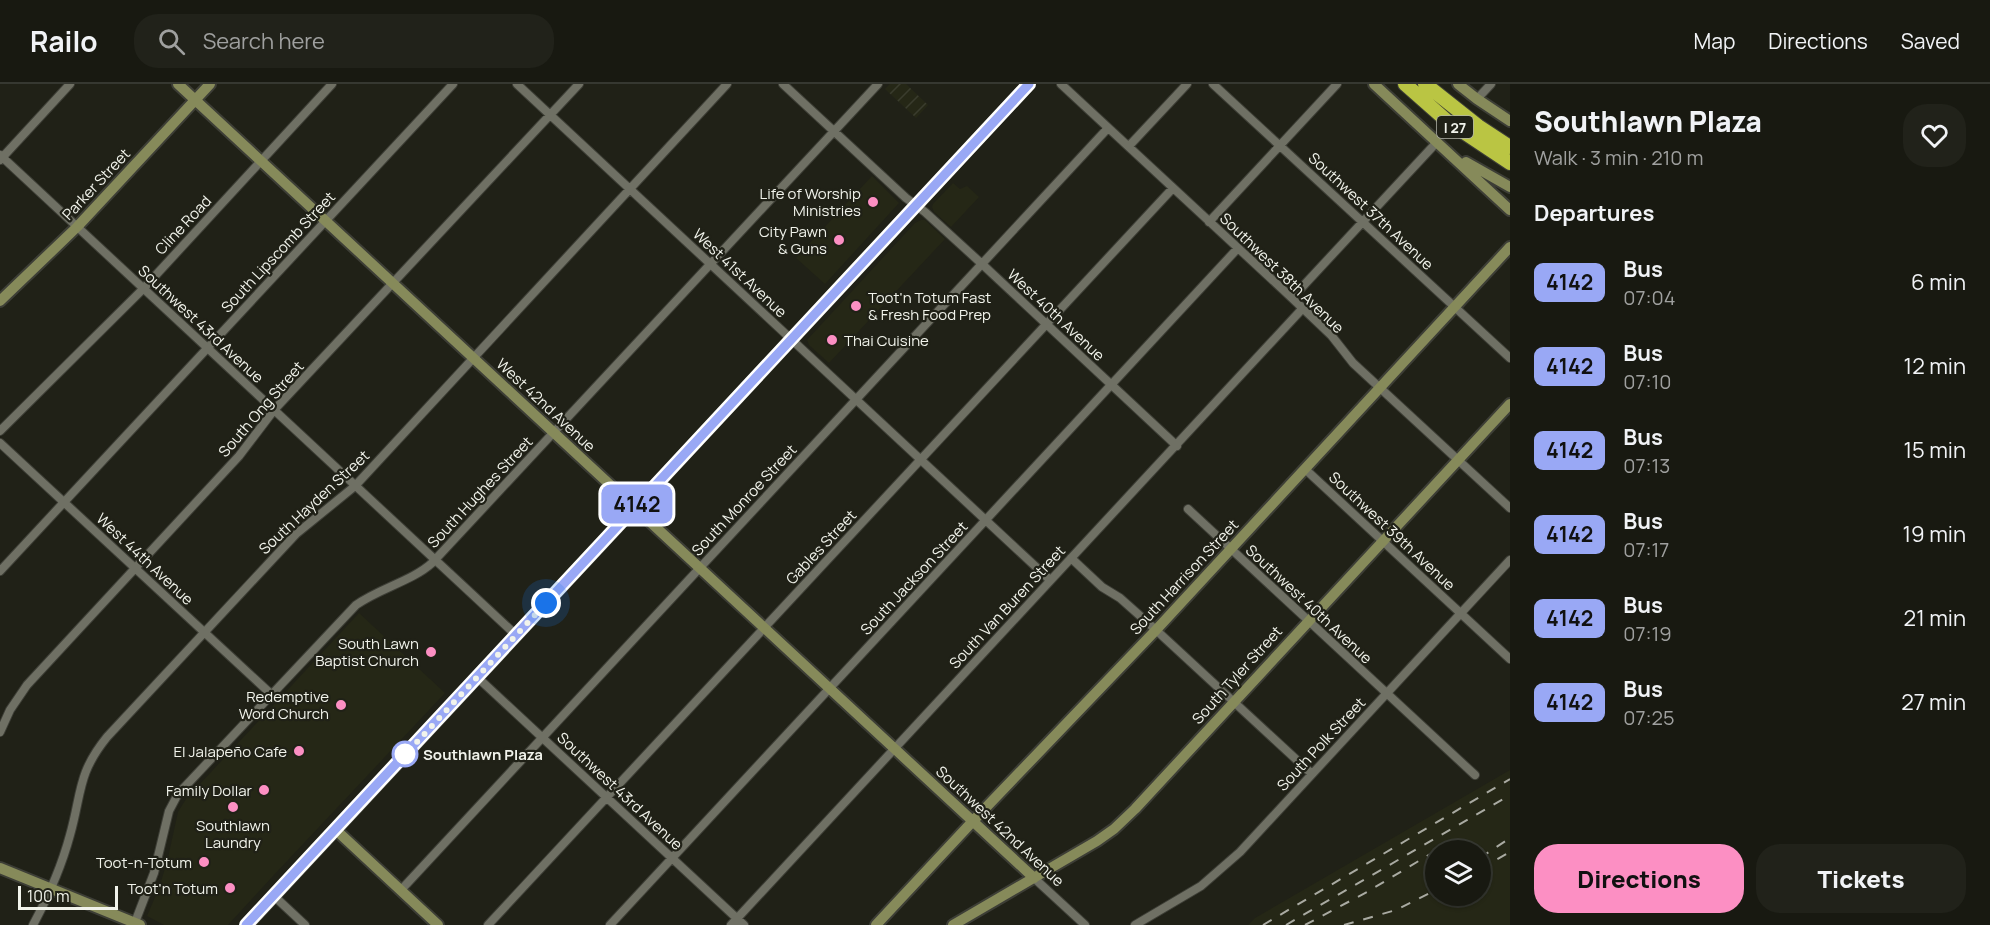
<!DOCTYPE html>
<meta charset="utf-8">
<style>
body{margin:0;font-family:Manrope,sans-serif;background:#21221a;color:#f1f3f6;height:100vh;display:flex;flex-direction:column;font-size:22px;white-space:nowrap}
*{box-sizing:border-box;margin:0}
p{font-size:20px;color:#9fa09f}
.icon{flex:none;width:33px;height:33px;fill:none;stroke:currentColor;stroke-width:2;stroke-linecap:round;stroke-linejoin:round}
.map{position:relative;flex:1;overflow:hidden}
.side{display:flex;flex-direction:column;background:#181911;width:480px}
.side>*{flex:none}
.badge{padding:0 12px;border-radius:9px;font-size:21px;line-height:39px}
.tools{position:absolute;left:1425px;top:756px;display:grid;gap:12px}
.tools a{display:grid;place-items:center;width:66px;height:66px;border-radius:50%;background:#181911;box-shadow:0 2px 4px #0004,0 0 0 2px #363831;font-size:30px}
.scale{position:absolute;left:18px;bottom:15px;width:100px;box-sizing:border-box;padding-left:6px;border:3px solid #f1f3eb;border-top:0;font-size:16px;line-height:21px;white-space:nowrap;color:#f1f3eb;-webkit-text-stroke:4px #202117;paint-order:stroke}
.you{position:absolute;width:30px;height:30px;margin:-15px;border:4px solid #fff;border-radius:50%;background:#1a73e8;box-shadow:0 0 0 9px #1a73e833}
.map>.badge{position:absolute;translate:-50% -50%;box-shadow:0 0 0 3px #fff}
h2{padding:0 24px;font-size:22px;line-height:54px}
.round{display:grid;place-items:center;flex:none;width:63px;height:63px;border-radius:24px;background:#21221a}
.head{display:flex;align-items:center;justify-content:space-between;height:102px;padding:0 24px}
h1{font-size:28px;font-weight:800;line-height:45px}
.action{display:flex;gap:12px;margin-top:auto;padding:12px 24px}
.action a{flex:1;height:69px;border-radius:24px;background:#fc8fc3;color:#111;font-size:24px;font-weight:800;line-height:69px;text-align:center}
.action a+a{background:#21221a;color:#f1f3f6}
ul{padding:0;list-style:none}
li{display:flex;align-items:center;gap:18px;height:84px;padding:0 24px}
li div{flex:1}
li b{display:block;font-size:22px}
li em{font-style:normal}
li .badge{min-width:66px;font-weight:700;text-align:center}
header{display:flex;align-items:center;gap:36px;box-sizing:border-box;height:84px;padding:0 30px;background:#181911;border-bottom:2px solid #363831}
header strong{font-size:28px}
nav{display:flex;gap:33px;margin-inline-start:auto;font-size:21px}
.search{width:420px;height:54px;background:#21221a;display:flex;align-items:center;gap:15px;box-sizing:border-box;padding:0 21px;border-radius:24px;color:#9fa09f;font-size:22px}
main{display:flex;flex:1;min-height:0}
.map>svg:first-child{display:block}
</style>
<header>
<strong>Railo</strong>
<div class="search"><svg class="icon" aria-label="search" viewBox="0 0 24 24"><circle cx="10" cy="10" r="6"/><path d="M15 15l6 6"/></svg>Search here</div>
<nav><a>Map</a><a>Directions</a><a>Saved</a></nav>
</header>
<main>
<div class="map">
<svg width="1510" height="841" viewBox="0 0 1510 841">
<defs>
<pattern id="industrial-furrows" width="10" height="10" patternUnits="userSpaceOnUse" patternTransform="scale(1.5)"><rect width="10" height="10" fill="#252716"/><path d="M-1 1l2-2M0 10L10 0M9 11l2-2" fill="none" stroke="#3a3c2d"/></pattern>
</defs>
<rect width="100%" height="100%" fill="#202117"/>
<path fill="#252716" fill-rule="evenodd" d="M872,92L899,119L825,200L796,174Z
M953,99L960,105L967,102L979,113L951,143L934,128L932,123L933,120Z
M921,136H925L945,155L829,279L809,261L807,256L915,139Z
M359,529L445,609L272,793L228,841H164L147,832L159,804L167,778L178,728L186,715Z
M1510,686V841H1248L1255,834ZM1436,766H1480V812H1436Z"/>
<path fill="url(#industrial-furrows)" d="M890,0H906L928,21L916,34L885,5Z"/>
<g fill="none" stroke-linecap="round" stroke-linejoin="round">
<g stroke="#3d3e36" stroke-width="10">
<path id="street" d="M517,0L1050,496
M783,0L906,114L925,128L982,180L1177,362
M1061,0L1292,214L1331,251L1353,279L1510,424
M1213,0L1510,274
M1477,15L1491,0
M1129,62L1187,0
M0,71L516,551
M0,76L70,0
M1209,138L1337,0
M1292,214L1437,58
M0,347L143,205L332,0
M0,359L271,610
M1305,385L1510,575
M1188,425L1475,691
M1071,474L1102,503L1120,514L1156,546L1312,690
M0,487L453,0
M477,593L744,841
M0,648L10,626L27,601L239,372L274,326L579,0
M1034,794L1085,841
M401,806L1108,44
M274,812L305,841
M33,841C48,813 62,781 70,751C82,709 77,690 107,653L296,450L355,402L727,0
M134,841L154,789L169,727L178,710L356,521C380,504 412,497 432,479L878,0
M488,841L1173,104
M610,841L1238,164
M731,841L1303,224
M1135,841L1201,802L1240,768L1510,476"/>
</g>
<g stroke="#3d3e36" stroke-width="14">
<path id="secondary" d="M178,0L1034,794
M1374,0L1510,126
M1458,0L1477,15L1510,37
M1466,78L1510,103
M0,217L77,143L210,0
M336,746L438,841
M0,784L140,841
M247,841L1029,0
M876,841L973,737L1156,546L1510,163
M953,841L1097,757L1114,745L1135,725L1510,320"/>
</g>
<g stroke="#3d3e36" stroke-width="16">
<path id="highway" d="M1405,0L1447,37L1510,79
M1425,0L1478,42L1510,63"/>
</g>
<use href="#street" stroke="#6f7064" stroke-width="8"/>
<use href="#secondary" stroke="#868a5a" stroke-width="10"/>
<use href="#highway" stroke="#bac543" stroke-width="14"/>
<path stroke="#a9aaa2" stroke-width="2" stroke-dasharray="10 10" stroke-linecap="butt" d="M1480,774L1510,754
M1480,785L1510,768
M1263,841L1510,695
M1286,841L1510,711
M1305,841L1367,808L1432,769
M1344,841L1396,826L1436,806"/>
</g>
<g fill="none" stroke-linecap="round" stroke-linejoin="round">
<g stroke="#fff" stroke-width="14">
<path id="line" d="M246,841L1029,0"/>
</g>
<use href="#line" stroke="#99a8f5" stroke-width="9"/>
<path stroke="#f1f3eb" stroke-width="6" stroke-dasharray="0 10.8" d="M405,670L404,672L546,519"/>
</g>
<g fill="#fc8fc3" stroke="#202117" stroke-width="2">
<circle cx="873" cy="118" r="6"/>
<circle cx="839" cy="156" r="6"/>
<circle cx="856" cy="222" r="6"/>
<circle cx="832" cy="256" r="6"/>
<circle cx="431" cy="568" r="6"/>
<circle cx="341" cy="621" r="6"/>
<circle cx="299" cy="667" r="6"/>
<circle cx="264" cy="706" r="6"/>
<circle cx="233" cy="723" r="6"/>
<circle cx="204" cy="778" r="6"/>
<circle cx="230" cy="804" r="6"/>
</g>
<circle fill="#fff" stroke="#99a8f5" stroke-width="3" cx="405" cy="670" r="12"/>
<g text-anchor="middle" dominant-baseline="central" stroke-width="4.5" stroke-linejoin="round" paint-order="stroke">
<rect fill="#202117" stroke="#b2b4ab" stroke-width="1.5" x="1437" y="32" width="36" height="22" rx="4.5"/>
<g font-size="14" font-weight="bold" fill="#f1f3eb">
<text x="1455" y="43">I 27</text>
</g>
<g font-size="15" fill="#f1f3eb" stroke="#202117">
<text transform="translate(96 100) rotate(-47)">Parker Street</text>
<text transform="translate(1371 127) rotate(43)">Southwest 37th Avenue</text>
<text transform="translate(183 141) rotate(-47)">Cline Road</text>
<text transform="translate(278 168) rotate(-47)">South Lipscomb Street</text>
<text transform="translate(740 189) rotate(43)">West 41st Avenue</text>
<text transform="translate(1282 189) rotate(44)">Southwest 38th Avenue</text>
<text transform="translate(1056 231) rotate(43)">West 40th Avenue</text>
<text transform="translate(201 240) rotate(43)">Southwest 43rd Avenue</text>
<text transform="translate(546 321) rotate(43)">West 42nd Avenue</text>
<text transform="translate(261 325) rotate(-49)">South Ong Street</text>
<text transform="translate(480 408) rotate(-47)">South Hughes Street</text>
<text transform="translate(744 416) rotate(-47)">South Monroe Street</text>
<text transform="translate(314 418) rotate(-43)">South Hayden Street</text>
<text transform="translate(1392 447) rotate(43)">Southwest 39th Avenue</text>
<text transform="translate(821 463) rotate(-47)">Gables Street</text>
<text transform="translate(145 475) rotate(43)">West 44th Avenue</text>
<text transform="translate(1184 493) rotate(-47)">South Harrison Street</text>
<text transform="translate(914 494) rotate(-47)">South Jackson Street</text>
<text transform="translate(1309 520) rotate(43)">Southwest 40th Avenue</text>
<text transform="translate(1007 523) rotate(-47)">South Van Buren Street</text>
<text transform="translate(1237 591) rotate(-48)">South Tyler Street</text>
<text transform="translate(1321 660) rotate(-47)">South Polk Street</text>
<text transform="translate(620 707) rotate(43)">Southwest 43rd Avenue</text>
<text transform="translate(1000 742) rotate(43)">Southwest 42nd Avenue</text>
</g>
<g font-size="15" fill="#f1f3eb" stroke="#202117" text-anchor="end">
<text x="861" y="109">Life of Worship<tspan x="861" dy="17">Ministries</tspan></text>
<text x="827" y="147">City Pawn<tspan x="827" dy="17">&amp; Guns</tspan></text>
<text x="868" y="213" text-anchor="start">Toot'n Totum Fast<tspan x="868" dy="17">&amp; Fresh Food Prep</tspan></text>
<text x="844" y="256" text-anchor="start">Thai Cuisine</text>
<text x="419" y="559">South Lawn<tspan x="419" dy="17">Baptist Church</tspan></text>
<text x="329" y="612">Redemptive<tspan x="329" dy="17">Word Church</tspan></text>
<text x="287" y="667">El Jalapeño Cafe</text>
<text x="252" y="706">Family Dollar</text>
<text x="233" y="741" text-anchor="middle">Southlawn<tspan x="233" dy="17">Laundry</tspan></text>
<text x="192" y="778">Toot-n-Totum</text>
<text x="218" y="804">Toot'n Totum</text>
</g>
<g font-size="15" font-weight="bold" fill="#f1f3eb" stroke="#202117" text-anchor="start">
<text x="423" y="670">Southlawn Plaza</text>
</g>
</g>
</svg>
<div class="tools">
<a><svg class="icon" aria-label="layers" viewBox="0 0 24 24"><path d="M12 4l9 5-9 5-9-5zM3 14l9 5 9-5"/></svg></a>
</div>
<div class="scale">100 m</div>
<div class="you" style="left:546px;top:519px"></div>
<b class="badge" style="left:637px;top:420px;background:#99a8f5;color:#111">4142</b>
</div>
<section class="side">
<div class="head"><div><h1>Southlawn Plaza</h1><p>Walk · 3 min · 210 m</p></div><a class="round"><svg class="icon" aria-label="heart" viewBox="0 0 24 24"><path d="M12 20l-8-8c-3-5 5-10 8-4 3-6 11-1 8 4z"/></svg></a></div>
<h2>Departures</h2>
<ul>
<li><span class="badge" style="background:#99a8f5;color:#111">4142</span><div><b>Bus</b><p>07:04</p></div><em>6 min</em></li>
<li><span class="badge" style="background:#99a8f5;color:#111">4142</span><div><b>Bus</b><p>07:10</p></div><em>12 min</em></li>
<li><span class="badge" style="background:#99a8f5;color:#111">4142</span><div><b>Bus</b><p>07:13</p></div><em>15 min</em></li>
<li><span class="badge" style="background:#99a8f5;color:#111">4142</span><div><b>Bus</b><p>07:17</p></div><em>19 min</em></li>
<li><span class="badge" style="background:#99a8f5;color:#111">4142</span><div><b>Bus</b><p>07:19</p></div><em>21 min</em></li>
<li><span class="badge" style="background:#99a8f5;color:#111">4142</span><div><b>Bus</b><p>07:25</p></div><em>27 min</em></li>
</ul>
<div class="action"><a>Directions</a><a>Tickets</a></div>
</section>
</main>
